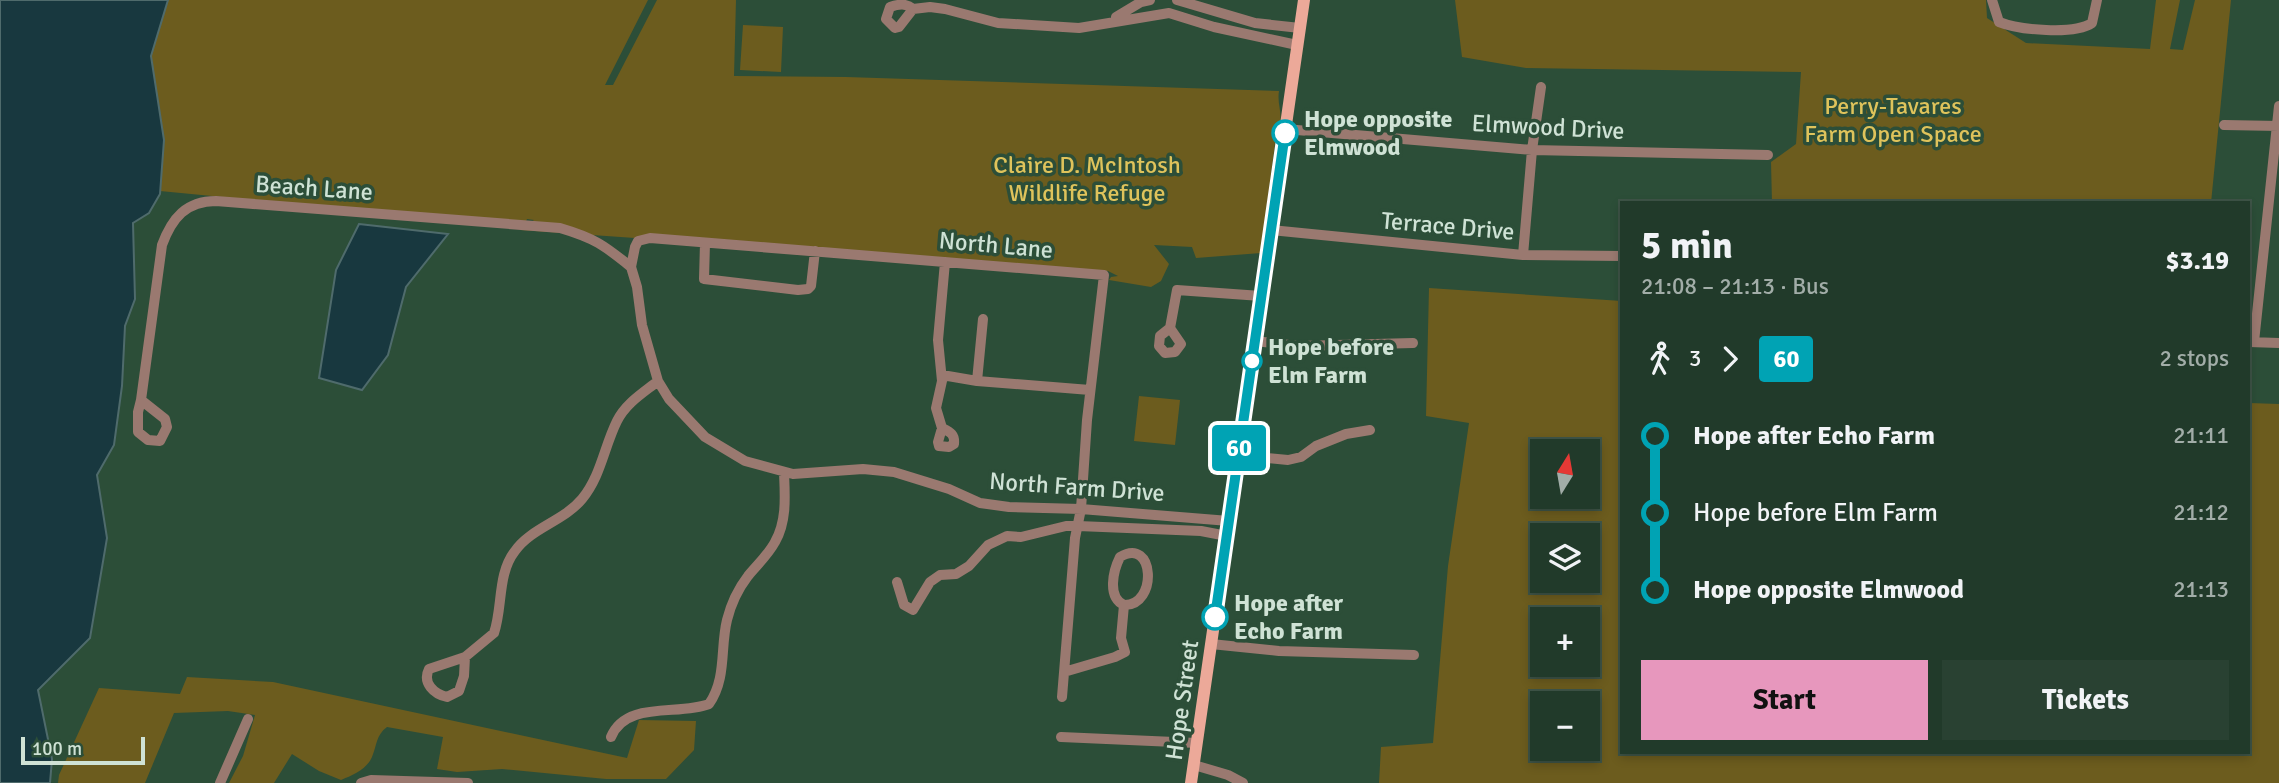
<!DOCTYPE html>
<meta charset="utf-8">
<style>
body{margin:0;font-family:Signika,sans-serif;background:#294132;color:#f1f3f6;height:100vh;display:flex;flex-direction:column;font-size:26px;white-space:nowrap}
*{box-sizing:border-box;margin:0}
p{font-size:23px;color:#a2ada8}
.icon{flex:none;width:38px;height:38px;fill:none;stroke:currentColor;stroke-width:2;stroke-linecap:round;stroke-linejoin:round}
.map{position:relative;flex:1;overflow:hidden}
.side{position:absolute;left:1620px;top:201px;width:630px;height:553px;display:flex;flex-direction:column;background:#213a2a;border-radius:0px;box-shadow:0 4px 10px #0003,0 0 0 2px #3e5447}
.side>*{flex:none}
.badge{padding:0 14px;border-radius:5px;font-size:24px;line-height:46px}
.needle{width:46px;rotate:11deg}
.tools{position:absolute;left:1530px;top:439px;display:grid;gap:14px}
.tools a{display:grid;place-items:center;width:70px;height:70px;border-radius:0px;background:#213a2a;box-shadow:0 4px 10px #0003,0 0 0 2px #3e5447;font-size:35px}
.scale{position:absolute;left:21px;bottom:18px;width:124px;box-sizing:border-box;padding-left:7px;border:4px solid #cfe2d5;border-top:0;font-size:19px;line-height:24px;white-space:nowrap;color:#cfe2d5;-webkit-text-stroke:5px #2c4e38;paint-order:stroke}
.map>.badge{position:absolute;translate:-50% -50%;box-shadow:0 0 0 4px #fff}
.legs{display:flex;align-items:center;gap:10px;height:77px;padding:0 21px;font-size:23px}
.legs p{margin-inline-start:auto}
.head{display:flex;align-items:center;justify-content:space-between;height:119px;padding:0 21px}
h1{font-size:38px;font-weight:700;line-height:52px}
.action{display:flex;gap:14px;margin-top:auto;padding:14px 21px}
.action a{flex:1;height:80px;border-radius:0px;background:#e797bd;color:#111;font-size:28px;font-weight:700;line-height:80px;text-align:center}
.action a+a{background:#294132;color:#f1f3f6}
ul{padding:0 21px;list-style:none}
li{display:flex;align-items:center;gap:24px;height:77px;font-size:26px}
li i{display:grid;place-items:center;width:10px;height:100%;margin:0 9px;background:currentColor}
li i::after{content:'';width:18px;height:18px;margin:-9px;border:5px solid;border-radius:50%;background:#213a2a}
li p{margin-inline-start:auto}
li:first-child i{background:linear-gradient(#0000 50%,currentColor 0)}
li:last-child i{background:linear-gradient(currentColor 50%,#0000 0)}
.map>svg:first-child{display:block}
</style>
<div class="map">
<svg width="2279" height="783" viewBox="0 0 2279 783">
<rect width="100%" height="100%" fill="#2c4e38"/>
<path fill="#6c5c1e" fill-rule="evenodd" d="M168,0H648L605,85H613L657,0H736L734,76L846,77L1279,91C1277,103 1282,111 1280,123L1274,125L1273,134L1276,135L1261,253L1196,258L1192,247L1154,245L1169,264L1161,281L1151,287L1109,280L1111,277L1118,276L1108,271L520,230L534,220L527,219L524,226L160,191L164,140L151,56Z
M1455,0H1986L1987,18L2026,43L2150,49L2156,0H2180L2170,49L2183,50L2195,0H2231L2211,203H1772L1771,162L1796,144L1801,72L1526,68L1462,57Z
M743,25L783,27L781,72L740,70Z
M1429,288L1622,301V752H2249V403L2279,404V783H1379L1381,747L1433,743L1448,566L1469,423L1426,416ZM1542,452H1587V497H1542ZM1542,536H1587V581H1542ZM1542,620H1587V665H1542ZM1542,704H1587V749H1542Z
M1139,396L1180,400L1175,445L1134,441Z
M187,677L273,682L627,758L639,720L696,721L694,750L666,779H606L502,769L457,772L437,769L443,737L387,727C376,735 377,745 372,757C367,769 353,775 341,780L319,771L292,754L274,783H229L243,756L255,715L228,711L174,713L145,783H58L59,775L99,688L180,694Z"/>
<path fill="#18383f" stroke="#4f6b6c" stroke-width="2" d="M0,0H168L151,56L164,140L160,194L149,213L133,223L135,299L125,326L122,386L114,445L97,475L107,538L90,638L38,690L52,759L50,783H0Z
M359,224L448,234L406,287L388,355L362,390L319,378L336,270Z"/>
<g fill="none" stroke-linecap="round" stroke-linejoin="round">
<path stroke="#9a7970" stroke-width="10" d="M1177,0L1255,23L1300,28
M1992,0L1999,22C2019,30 2074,35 2092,23L2097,0
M913,9C906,3 899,4 890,7L886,19L895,28L899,27L913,9L930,7L945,9L998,23L1079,28L1169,13L1214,27L1297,45
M1116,17L1141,2L1150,0
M2224,125L2279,126
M1285,129L1532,150L1768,155
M1271,230L1523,255L1622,256
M705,243L704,279L798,290L808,289L811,286L815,251
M1523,255L1532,150L1541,87
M1170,328L1181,344L1175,352L1165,353L1159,346L1160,336L1170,328L1177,290L1261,296
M1255,341L1298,346L1413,343
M2249,342L2279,343
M2254,342L2279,106
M942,375L977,381L1090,390
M977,381L983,319
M141,400L162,245C172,218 186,201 216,201L560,228C594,238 604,245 631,267
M141,400L165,419L167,427L160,441L148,440L138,432V412Z
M942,428L936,408L942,381L938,340L945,262
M942,428C950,432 955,434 954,444L949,447L939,446L938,442Z
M1238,455L1288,460L1301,457L1316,446L1346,434L1370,430
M897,582L904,605L913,610L930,582L940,575L956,574L969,566L988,545L1007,536L1021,537L1066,526H1078L1201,531L1227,536
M1211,644L1279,651L1414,655
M465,657L464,676L459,691L447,697C434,694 422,683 429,669L465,657L494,633C503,607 497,574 515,551C531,528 564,521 582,499C601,476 604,447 617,421C626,403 643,393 658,381
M1064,672L1115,657L1125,652L1121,638L1124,605C1107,597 1113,571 1120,557C1155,536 1158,606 1124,605
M1062,697L1075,538L1081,509L1087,420L1104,275L650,238L638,241L635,247L631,267L637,287L642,325L658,381L669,399L705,437L745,461L793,474L863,469L894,472L949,489L980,503L1009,507L1081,509L1229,521
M611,737C626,700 679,716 709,704C727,678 720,648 727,620C731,604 738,589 748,576C757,565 768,555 775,542C787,521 785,496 784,473
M1061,737L1197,743
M1194,765L1228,775L1243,783
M220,783L248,719
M361,783L371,780L468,783"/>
<path stroke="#eca999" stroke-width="12" d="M1191,783L1304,0"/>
</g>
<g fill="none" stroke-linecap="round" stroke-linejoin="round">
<g stroke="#fff" stroke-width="16">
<path id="line-1" d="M1215,617L1285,133"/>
</g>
<use href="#line-1" stroke="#00a3b4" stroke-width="10"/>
</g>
<g fill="#fff" stroke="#00a3b4" stroke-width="3.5">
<circle cx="1285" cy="133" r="12"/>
<circle cx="1252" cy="361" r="9"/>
<circle cx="1215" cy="617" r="12"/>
</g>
<g text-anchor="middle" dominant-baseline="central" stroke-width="7" stroke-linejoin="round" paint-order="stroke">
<g font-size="24" fill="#dfc35b" stroke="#2c4e38">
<text x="1893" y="106">Perry-Tavares<tspan x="1893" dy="28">Farm Open Space</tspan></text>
<text x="1087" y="165">Claire D. McIntosh<tspan x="1087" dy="28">Wildlife Refuge</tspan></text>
</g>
<g font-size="24" font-weight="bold" fill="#cfe2d5" stroke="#2c4e38" text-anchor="start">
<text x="1304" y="119">Hope opposite<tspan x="1304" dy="28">Elmwood</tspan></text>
<text x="1268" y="347">Hope before<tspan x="1268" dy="28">Elm Farm</tspan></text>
<text x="1234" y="603">Hope after<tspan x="1234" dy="28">Echo Farm</tspan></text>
</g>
<g font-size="24" fill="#cfe2d5" stroke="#2c4e38">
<text transform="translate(1548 127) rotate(3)">Elmwood Drive</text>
<text transform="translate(314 188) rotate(4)">Beach Lane</text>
<text transform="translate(1448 226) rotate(5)">Terrace Drive</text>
<text transform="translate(996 245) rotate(5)">North Lane</text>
<text transform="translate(1077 487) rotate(4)">North Farm Drive</text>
<text transform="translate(1182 700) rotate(-82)">Hope Street</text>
</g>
</g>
</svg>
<div class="tools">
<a><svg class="needle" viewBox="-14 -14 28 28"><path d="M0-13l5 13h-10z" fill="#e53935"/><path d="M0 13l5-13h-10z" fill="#a2ada8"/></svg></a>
<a><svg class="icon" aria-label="layers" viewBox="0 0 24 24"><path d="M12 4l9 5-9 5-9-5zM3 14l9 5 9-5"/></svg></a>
<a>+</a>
<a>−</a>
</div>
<div class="scale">100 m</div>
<b class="badge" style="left:1239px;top:448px;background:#00a3b4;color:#fff">60</b>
<section class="side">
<div class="head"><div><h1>5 min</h1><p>21:08 – 21:13 · Bus</p></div><b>$3.19</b></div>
<div class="legs"><svg class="icon" aria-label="walk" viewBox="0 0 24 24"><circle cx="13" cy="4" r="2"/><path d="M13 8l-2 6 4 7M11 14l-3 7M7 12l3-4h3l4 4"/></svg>3<svg class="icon" aria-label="forward" viewBox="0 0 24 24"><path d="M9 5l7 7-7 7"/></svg><b class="badge" style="background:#00a3b4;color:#fff">60</b><p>2 stops</p></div>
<ul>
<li><i style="color:#00a3b4"></i><b>Hope after Echo Farm</b><p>21:11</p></li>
<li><i style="color:#00a3b4"></i><span>Hope before Elm Farm</span><p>21:12</p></li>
<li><i style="color:#00a3b4"></i><b>Hope opposite Elmwood</b><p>21:13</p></li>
</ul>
<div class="action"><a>Start</a><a>Tickets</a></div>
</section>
</div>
